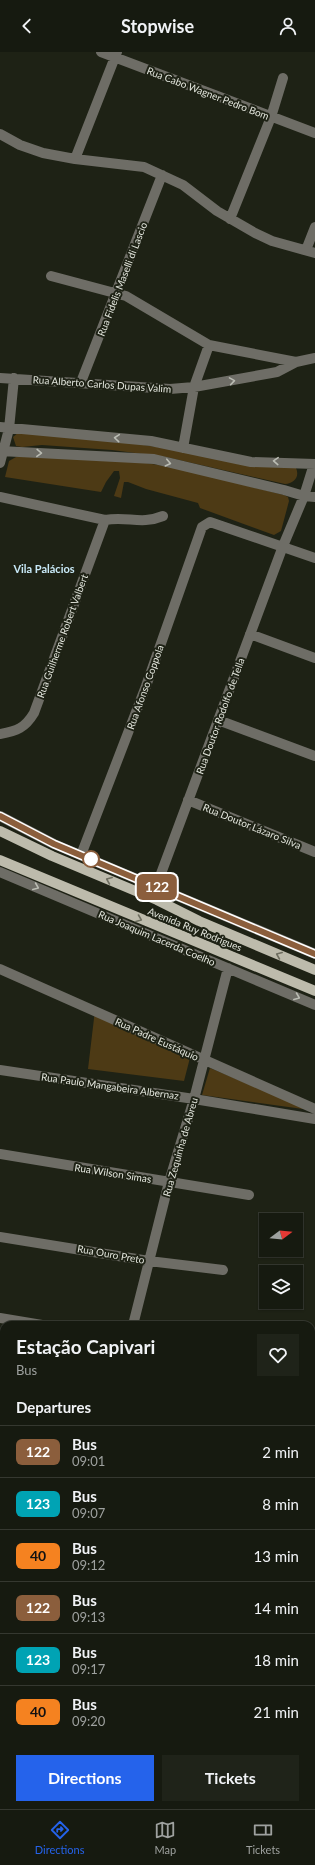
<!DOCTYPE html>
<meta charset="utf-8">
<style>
body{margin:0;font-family:Lato,sans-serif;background:#1f2319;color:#f1f3f6;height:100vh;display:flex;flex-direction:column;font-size:15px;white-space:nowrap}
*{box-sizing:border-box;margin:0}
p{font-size:13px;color:#9ea19f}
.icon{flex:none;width:22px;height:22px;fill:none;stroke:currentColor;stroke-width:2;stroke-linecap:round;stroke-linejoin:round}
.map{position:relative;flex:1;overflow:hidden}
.drawer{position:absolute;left:0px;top:1269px;width:315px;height:488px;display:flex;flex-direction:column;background:#161a10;border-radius:12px 12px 0 0;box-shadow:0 1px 3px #0004,0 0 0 1px #353830}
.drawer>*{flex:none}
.badge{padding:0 8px;border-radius:6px;font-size:14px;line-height:26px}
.needle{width:26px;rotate:74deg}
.fabs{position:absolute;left:259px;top:1161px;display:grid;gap:8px}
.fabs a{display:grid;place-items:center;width:44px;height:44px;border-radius:0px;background:#161a10;box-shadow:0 1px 3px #0004,0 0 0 1px #353830;font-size:20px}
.map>.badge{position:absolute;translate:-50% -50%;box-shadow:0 0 0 2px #fff}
h2{padding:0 16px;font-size:15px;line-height:36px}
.round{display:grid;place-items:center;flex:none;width:42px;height:42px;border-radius:0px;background:#1f2319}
.head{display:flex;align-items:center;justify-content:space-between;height:68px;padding:0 16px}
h1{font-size:19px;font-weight:700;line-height:30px}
.cta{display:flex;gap:8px;margin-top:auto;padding:8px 16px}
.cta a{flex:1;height:46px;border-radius:0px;background:#2563eb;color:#fff;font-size:16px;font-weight:700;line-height:46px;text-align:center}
.cta a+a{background:#1f2319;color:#f1f3f6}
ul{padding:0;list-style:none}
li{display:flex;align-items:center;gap:12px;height:52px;padding:0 16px;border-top:1px solid #353830}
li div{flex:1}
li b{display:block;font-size:15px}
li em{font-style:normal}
li .badge{min-width:44px;font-weight:700;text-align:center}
header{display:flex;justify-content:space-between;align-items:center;height:52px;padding:0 16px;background:#161a10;font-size:18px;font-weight:700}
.dock{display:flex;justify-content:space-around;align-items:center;height:56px;border-top:1px solid #353830;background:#161a10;font-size:11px;color:#9ea19f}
.dock a{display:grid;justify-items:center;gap:2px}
.dock .current{color:#2563eb}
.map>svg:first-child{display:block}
</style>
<header><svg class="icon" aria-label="back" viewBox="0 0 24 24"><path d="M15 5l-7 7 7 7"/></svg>Stopwise<svg class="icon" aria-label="person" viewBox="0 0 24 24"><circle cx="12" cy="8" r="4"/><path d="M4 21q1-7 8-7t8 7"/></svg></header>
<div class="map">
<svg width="315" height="1757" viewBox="0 0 315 1757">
<rect width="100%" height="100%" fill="#1e2215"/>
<path fill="#4d3a15" d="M19,380L124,390L296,416C300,425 294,431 285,432L166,405L112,398L42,393L22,395L16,394L13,385Z
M16,405H41L146,411L176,416L284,443L288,445L289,449L281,479L274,483L200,456L198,451L146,437L128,430H124L121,446L114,444L120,426L119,419H114L106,430L101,440L5,425L9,409Z
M95,958L192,998L184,1029L88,1017Z
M210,1016L310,1058L202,1043Z
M0,1689H4V1753H303L306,1757H0Z"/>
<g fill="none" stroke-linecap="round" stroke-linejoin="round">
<path stroke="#0c3e2b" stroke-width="15" d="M11,1753L15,1757"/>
<path stroke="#6e6d66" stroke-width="10" d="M101,0L315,81
M0,82L20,93L43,101L75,107L144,115L183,133L217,159L255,181L272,189L315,201
M75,107L117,0
M230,167L271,65L283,26
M306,198L315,175
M51,224L126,244L209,293L296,310L315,306
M0,326L170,337L194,335L277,320L296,310
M81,330L162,123
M0,375L151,389L251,410L315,412
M183,396L194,335L209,293
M0,399L154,407L284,438L304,444L315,445
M0,411L9,377L14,326
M0,445L105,468C128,464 141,473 163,464
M250,582L315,606
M218,668L315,704
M0,682C17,679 25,676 34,661L105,468
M188,748L315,800
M0,764L54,792L315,902
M81,803L146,634L202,475L210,470L315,506
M0,820L315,953
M156,835L283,494L304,444L314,412
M0,917L315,1057
M0,1018L194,1047L315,1067
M0,1102L249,1143
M0,1185L149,1209L223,1218
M0,1266L42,1273
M133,1273L169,1130L194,1047L228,916
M0,1406L4,1405"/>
<path stroke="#bdbbac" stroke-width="10" d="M0,779L52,804L157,848L199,869L315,918
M0,808L315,939"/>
</g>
<defs><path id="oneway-chevron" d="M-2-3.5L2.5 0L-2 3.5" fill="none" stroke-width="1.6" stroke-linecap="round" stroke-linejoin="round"/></defs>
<g stroke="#babcb3">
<use href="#oneway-chevron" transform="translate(232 329) rotate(-9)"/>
<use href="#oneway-chevron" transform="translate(117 386) rotate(-175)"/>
<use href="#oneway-chevron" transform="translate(39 401) rotate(2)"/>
<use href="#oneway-chevron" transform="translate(276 409) rotate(-177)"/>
<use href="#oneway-chevron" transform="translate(168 411) rotate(13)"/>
<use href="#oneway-chevron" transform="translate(36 835) rotate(23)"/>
<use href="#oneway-chevron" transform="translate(297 945) rotate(22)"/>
</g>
<g stroke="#6e6e60">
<use href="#oneway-chevron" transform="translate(109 828) rotate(-157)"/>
<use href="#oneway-chevron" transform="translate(139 867) rotate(22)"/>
<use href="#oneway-chevron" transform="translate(279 903) rotate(-157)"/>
</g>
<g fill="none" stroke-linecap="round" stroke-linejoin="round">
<g stroke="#fff" stroke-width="9">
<path id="line" d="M0,764L54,792L315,902"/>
</g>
<use href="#line" stroke="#8b5e3c" stroke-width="6"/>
</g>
<circle fill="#fff" stroke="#8b5e3c" stroke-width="2" cx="91" cy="807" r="8"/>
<g text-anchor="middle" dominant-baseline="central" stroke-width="4" stroke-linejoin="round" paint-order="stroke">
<g font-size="10" fill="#e3e6dd" stroke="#1e2215">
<text transform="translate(208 41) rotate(21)">Rua Cabo Wagner Pedro Bom</text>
<text transform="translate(122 227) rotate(-69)">Rua Fidelis Maselli di Lascio</text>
<text transform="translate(102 332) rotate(4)">Rua Alberto Carlos Dupas Valim</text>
<text transform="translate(62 584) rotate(-70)">Rua Guilherme Robert Valbert</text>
<text transform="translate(145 635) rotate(-70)">Rua Afonso Coppola</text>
<text transform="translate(220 664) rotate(-70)">Rua Doutor Rodolfo de Tella</text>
<text transform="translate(252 774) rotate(22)">Rua Doutor Lázaro Silva</text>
<text transform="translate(195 877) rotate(22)">Avenida Ruy Rodrigues</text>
<text transform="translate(157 886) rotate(23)">Rua Joaquim Lacerda Coelho</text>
<text transform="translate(157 987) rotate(24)">Rua Padre Eustáquio</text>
<text transform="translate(110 1034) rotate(8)">Rua Paulo Mangabeira Albernaz</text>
<text transform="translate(180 1095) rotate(-74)">Rua Zequinha de Abreu</text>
<text transform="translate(113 1121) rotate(9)">Rua Wilson Simas</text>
<text transform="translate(111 1202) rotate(10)">Rua Ouro Preto</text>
</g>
<g font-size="11" font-weight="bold" fill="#c8e9f7" stroke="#1e2215">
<text x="44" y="516">Vila Palácios</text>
</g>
</g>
</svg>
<div class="fabs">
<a><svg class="needle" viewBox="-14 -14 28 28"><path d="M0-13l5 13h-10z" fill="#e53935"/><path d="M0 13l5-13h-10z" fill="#9ea19f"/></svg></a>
<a><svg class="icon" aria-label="layers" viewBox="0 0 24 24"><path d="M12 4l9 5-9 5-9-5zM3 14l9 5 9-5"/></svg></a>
</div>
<b class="badge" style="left:157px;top:835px;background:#8b5e3c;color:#fff">122</b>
<section class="drawer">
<div class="head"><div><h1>Estação Capivari</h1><p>Bus</p></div><a class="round"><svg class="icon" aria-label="heart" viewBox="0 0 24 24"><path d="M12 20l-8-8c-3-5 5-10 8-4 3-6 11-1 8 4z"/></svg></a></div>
<h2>Departures</h2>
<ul>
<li><span class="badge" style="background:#8b5e3c;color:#fff">122</span><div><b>Bus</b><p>09:01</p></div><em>2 min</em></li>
<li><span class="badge" style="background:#00a3b4;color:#fff">123</span><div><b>Bus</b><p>09:07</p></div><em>8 min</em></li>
<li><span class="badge" style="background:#f58220;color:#111">40</span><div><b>Bus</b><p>09:12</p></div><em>13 min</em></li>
<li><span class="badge" style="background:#8b5e3c;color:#fff">122</span><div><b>Bus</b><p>09:13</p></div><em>14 min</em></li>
<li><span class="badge" style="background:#00a3b4;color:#fff">123</span><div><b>Bus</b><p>09:17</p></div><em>18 min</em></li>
<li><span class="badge" style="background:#f58220;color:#111">40</span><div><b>Bus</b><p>09:20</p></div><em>21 min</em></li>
</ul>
<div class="cta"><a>Directions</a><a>Tickets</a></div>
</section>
</div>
<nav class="dock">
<a class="current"><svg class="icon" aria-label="directions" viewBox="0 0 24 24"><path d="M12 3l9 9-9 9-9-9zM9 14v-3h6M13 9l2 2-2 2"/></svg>Directions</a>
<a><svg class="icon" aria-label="map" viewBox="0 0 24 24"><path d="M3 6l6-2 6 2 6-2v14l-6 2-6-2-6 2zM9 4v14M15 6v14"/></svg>Map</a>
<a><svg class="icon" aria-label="tickets" viewBox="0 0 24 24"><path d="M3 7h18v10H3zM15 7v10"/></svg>Tickets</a>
</nav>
